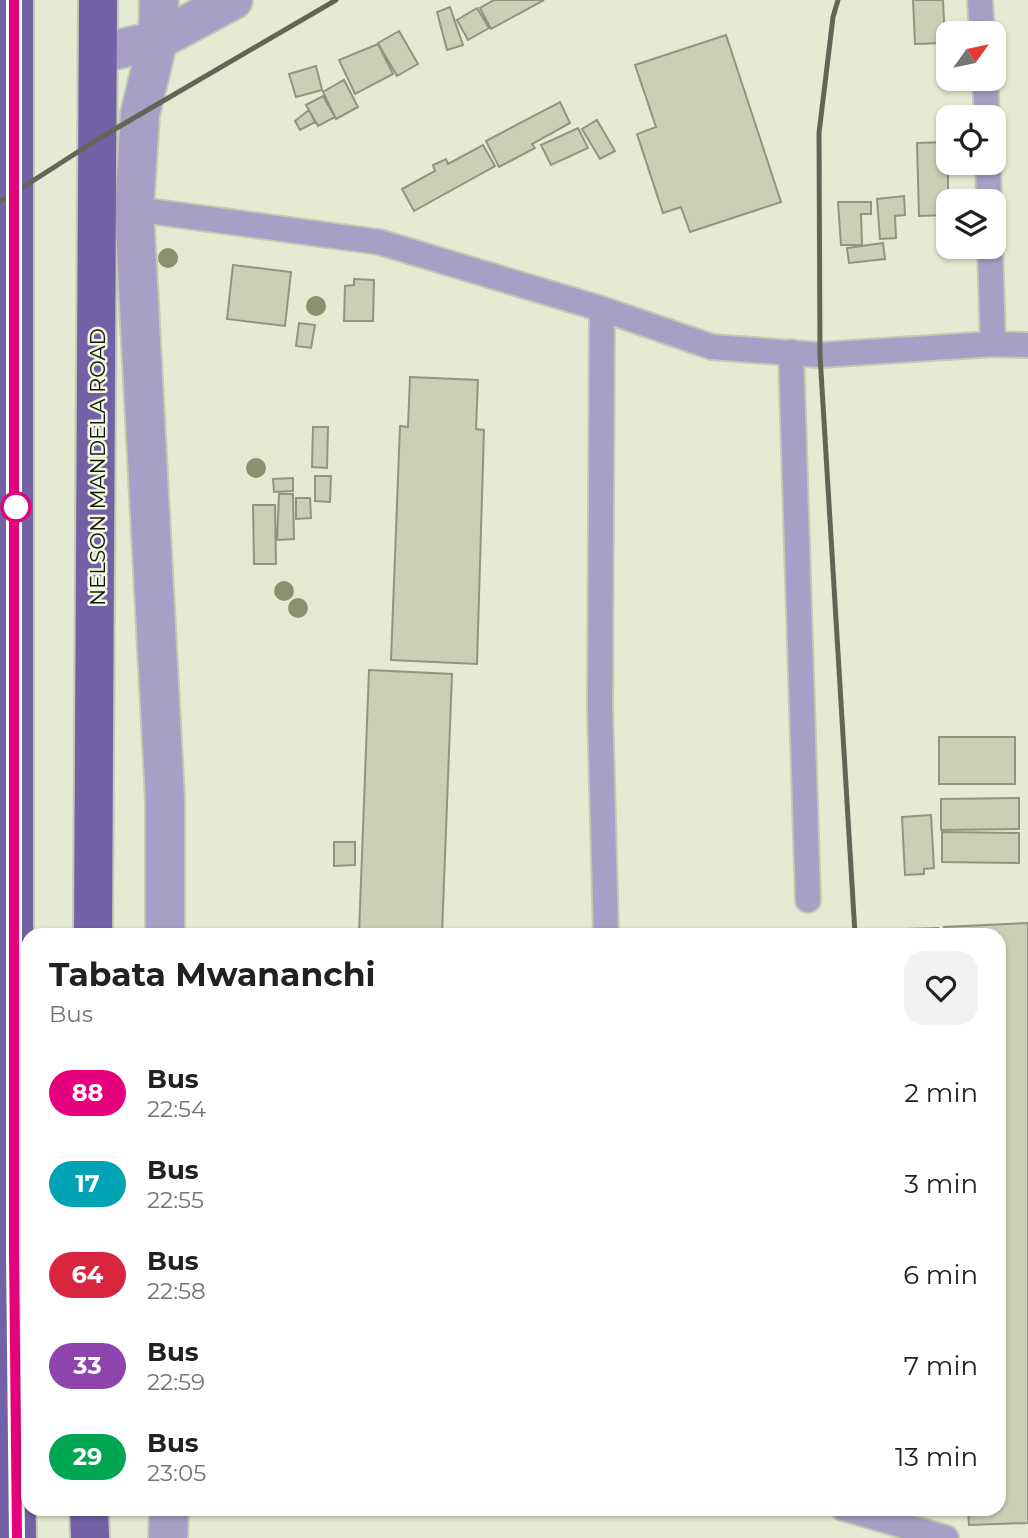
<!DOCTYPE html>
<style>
body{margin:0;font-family:Montserrat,sans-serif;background:#f2f2f2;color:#202124;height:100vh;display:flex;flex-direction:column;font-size:26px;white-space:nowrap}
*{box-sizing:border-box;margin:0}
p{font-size:23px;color:#757577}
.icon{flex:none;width:38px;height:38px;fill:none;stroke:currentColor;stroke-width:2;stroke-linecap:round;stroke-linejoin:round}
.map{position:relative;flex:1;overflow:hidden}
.panel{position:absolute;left:21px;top:928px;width:985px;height:588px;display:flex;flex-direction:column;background:#fff;border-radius:21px;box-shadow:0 2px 5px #0004}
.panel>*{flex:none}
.badge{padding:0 14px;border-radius:23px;font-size:24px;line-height:46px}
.needle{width:46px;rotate:57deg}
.tools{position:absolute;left:936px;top:21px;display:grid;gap:14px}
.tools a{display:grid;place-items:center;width:70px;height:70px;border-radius:14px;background:#fff;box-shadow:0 2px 5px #0004;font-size:35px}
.map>.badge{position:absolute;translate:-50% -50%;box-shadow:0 0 0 4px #fff}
.round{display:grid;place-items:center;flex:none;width:74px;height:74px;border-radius:21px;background:#f2f2f2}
.head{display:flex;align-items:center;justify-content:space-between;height:119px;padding:0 28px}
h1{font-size:33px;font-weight:700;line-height:52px}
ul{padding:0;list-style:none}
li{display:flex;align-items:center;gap:21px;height:91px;padding:0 28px}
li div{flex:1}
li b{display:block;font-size:26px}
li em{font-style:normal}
li .badge{min-width:77px;font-weight:700;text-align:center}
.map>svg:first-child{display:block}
</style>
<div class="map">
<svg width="1028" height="1538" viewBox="0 0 1028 1538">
<rect width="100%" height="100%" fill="#e5ebd2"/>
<path fill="#cacfb6" stroke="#90957e" stroke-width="2" d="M494,0H544L491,29L480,8Z
M913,0H943L945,43L915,44Z
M450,7L463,45L447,50L437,12Z
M477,8L489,28L468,40L457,20Z
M399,31L418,64L397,76L378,43Z
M726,35L781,202L690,232L681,207L663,213L637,134L656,127L635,65Z
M378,44L393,74L355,94L339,60Z
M316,66L322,90L296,97L289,74Z
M344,80L358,107L336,119L323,92Z
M323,96L335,117L318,126L306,105Z
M560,102L570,123L532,144L535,148L499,167L486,141Z
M309,110L315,122L300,130L295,121Z
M597,120L615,151L600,159L582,129Z
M578,128L588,148L551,165L541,145Z
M948,142V215L919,216L917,143Z
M483,145L495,166L414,211L402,189L435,171L433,165L446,159L448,164Z
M904,196L905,215L895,216L896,238L880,239L877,199Z
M838,202H871V214H861L862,245H841Z
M883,243L885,259L849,263L847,248Z
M233,265L291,272L285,326L227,319Z
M354,279L374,280L373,321H344L345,286L354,285Z
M299,323L315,325L311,348L296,346Z
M410,377L478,380L476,429L484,430L477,664L391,660L400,426L408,427Z
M313,427H328L327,468L312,467Z
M315,476H331L330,502L315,501Z
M293,478V491L274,492L273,479Z
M279,494H293L294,539L277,540Z
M296,498H310L311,518L296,519Z
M253,505H275L276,564H254Z
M369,670L452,674L442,934H359Z
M939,737H1015V784H939Z
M1019,798V829L941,830V799Z
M931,815L934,868L924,869V874L905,875L902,817Z
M942,832L1019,833V863L942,862Z
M334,842H355V865L334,866Z
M1028,923V1523L969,1525L968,1508H999V934H944V927Z
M938,928V934H907L906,929Z"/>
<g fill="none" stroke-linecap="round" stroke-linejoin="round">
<g stroke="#c3c9b2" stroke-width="28">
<path id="lane" d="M980,0L982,33
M985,79L987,117
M988,163L989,201
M120,209H134L379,242L602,309L712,347L820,355L993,344L1028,345
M990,247L993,344
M602,309L600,708L606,934
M791,352L808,900
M843,1508L946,1538"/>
</g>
<g stroke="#c3c9b2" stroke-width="42">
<path id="street" d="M159,0L158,40L140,114L134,209L165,800V934
M98,54L158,40L233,0
M168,1538L169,1508"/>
</g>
<g stroke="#c3c9b2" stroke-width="42">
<path id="primary" d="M14,0V1314L17,1538
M93,934L98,0
M89,1508L90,1538"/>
</g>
<use href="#lane" stroke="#a79fc6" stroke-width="24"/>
<use href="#street" stroke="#a79fc6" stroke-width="38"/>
<use href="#primary" stroke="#7361a6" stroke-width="38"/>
<path stroke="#626657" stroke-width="5" d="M838,0L833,17L819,133L820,355L855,934
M0,202L98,139L336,0"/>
</g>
<g fill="#8a916f">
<circle cx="168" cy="258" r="10"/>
<circle cx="316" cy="306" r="10"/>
<circle cx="256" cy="468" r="10"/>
<circle cx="284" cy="591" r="10"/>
<circle cx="298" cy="608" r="10"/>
</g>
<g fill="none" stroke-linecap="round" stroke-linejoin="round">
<g stroke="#fff" stroke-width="16">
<path id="line" d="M14,0V1252L17,1538"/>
</g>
<use href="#line" stroke="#e6007e" stroke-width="10"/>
</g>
<circle fill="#fff" stroke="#e6007e" stroke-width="3.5" cx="16" cy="507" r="14"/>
<g text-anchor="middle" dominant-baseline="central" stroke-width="5" stroke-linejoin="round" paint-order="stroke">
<g font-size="21" fill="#12140b" stroke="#f2f8df">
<text transform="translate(97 467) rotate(-90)">NELSON MANDELA ROAD</text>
</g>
</g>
</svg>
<div class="tools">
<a><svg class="needle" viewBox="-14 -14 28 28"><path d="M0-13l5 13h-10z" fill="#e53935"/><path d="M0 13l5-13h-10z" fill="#757577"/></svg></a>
<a><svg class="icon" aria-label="locate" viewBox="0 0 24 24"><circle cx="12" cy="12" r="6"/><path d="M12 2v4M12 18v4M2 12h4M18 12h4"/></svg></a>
<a><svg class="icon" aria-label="layers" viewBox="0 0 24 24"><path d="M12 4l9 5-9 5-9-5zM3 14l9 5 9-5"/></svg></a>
</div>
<section class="panel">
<div class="head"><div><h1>Tabata Mwananchi</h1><p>Bus</p></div><a class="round"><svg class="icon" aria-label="heart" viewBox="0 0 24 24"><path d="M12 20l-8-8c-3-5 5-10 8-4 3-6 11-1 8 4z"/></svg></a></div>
<ul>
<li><span class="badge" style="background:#e6007e;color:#fff">88</span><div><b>Bus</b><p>22:54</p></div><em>2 min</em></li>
<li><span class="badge" style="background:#00a3b4;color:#fff">17</span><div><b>Bus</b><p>22:55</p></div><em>3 min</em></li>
<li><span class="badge" style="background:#d7263d;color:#fff">64</span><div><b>Bus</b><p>22:58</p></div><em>6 min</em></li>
<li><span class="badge" style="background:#8e44ad;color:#fff">33</span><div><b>Bus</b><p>22:59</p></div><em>7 min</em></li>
<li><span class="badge" style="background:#00a651;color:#fff">29</span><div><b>Bus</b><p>23:05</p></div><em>13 min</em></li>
</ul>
</section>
</div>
